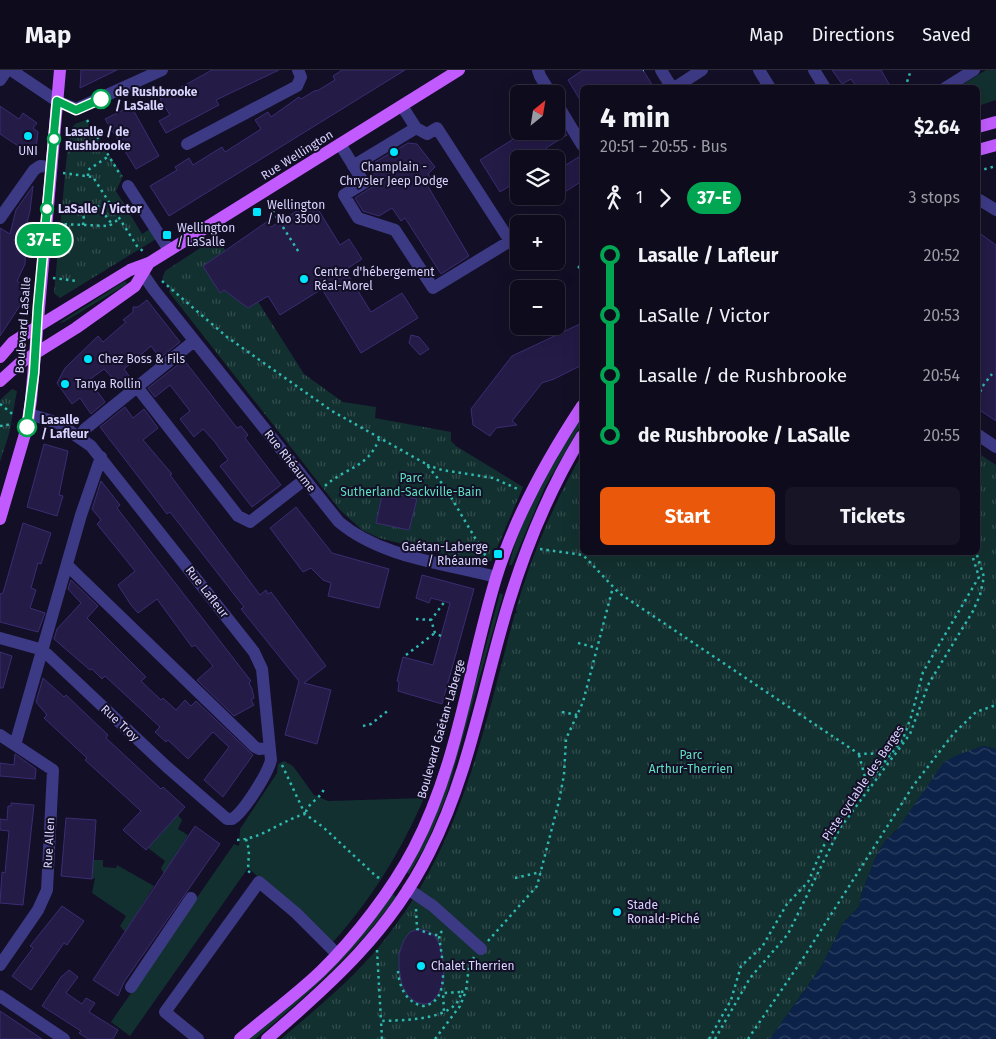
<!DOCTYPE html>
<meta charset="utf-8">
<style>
body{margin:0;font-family:"Fira Sans",sans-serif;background:#171425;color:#f1f3f6;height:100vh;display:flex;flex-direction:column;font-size:19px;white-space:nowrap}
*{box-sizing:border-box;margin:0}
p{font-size:16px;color:#9b9ba3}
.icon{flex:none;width:28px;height:28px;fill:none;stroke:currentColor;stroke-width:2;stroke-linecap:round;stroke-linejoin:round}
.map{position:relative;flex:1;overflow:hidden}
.panel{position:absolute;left:580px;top:15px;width:400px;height:470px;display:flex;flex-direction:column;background:#0e0b1c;border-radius:8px;box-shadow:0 5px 20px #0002,0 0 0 1px #2e2b3b}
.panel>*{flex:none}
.badge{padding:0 10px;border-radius:16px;font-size:18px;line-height:32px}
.needle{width:32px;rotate:30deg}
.tools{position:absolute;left:510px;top:15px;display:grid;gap:10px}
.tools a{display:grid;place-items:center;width:55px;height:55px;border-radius:8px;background:#0e0b1c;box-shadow:0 5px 20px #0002,0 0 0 1px #2e2b3b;font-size:25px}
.map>.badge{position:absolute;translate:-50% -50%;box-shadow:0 0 0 2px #fff}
.legs{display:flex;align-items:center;gap:8px;height:55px;padding:0 20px;font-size:16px}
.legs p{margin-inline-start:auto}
.overview{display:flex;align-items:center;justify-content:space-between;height:85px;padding:0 20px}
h1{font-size:28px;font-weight:700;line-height:38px}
.action{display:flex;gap:10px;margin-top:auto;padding:10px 20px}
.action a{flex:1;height:58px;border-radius:8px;background:#ea580c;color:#fff;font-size:20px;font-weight:700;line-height:58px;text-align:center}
.action a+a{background:#171425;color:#f1f3f6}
ul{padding:0 20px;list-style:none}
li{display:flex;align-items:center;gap:18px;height:60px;font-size:19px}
li i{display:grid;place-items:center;width:8px;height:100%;margin:0 6px;background:currentColor}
li i::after{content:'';width:12px;height:12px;margin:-6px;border:4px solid;border-radius:50%;background:#0e0b1c}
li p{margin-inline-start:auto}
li:first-child i{background:linear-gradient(#0000 50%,currentColor 0)}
li:last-child i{background:linear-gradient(currentColor 50%,#0000 0)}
header{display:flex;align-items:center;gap:30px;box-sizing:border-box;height:70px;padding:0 25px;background:#0e0b1c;border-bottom:1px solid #2e2b3b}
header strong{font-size:24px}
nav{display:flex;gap:28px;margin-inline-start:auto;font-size:18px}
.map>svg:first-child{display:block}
</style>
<header>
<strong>Map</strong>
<nav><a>Map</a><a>Directions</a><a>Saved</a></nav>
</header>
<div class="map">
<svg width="996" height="969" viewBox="0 0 996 969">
<defs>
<pattern id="park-tufts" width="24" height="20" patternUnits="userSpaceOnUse" patternTransform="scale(1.25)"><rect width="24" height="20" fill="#12302f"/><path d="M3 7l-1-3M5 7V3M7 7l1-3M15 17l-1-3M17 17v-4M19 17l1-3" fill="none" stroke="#344d4e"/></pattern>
<pattern id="water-waves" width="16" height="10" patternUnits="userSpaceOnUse" patternTransform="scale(1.25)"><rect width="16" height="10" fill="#0c2248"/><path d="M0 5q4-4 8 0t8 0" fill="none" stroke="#2f4163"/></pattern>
</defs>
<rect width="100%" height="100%" fill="#130f26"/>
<path fill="#12302f" d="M986,0H996V30L978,36V18H957Z
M125,211L127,214L64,252L59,253Z
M582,345V353L545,417L512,495H509C522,441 554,392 582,345Z
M500,523L503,525L446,727L426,775L409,804L407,803L461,667Z
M284,691L293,696L314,725L328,731L424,728C401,781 372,829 333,872L248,798L130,966L111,952L234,774L239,776L240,759L277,703L278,694Z
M178,745L182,750L178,759L188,765L164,804L161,798L165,791L148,778Z
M93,790H103V797L116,798L117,795L154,816L125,862L120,856L126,846L92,823L95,808L92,809Z
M393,824L396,827C354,884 309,924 255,969H248Z"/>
<path fill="url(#park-tufts)" d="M86,50L123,106L116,121L142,164L150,159L156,169L60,228L54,223L69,62L75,54Z
M217,167L304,304L343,332L376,337L375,348L451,362V371L456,376L523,417L492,490L488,493H478L379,468L362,460L340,440L169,222L170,219L162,209L165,201Z
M12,319L17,321L9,364L0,392V330Z
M978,383L996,395V679L983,676L887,769L878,782L862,822L859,837L844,852L821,897L770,969H281C316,939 353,909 382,873C462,774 483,662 515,543H517L516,539C532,484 554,433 582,384V482H978Z"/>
<path fill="url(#water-waves)" d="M983,676L996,679V969H770L821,897L844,852L859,837L862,822L878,782L887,769L896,761L944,692L957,685Z"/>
<path fill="#241b47" stroke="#3b2d73" d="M81,0H117L80,18Z
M212,0H279L216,30L219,35L166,63L159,51L170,45L160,29Z
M342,0H405L169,146L150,116L177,100L175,97L189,88L193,95L222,77L225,82L261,59L255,50L268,42L271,47L299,27L301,29L316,20L317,21L335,10L333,6Z
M583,0H643L654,18H582V33L568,10Z
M832,0H881L889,14L883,18H857L851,9L842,14Z
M0,36L19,49L23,43L37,53L33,58L38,62L35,87L0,64Z
M131,36L159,86L136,99L105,49Z
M526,61H564L567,65L546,78L553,89H519V110L500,122L480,90Z
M408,73L417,74L435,97L428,104L432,109L426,113L469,186L441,204L405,148L401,151L392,138L379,146L363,141L355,128L377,114L371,103L380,98L375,92Z
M582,85V111L560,125L556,118V101Z
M33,116L30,141L23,169L26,171L25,194L17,211L22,214L23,231L0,266V158L10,164L16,140Z
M313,131L340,175L349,169L362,189L345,200L371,242L402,223L418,248L361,283L322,219L280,245L268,226L248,238L224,220L220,223L203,196L268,151L271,157Z
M978,162L996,175V351L978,339Z
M147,230L180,272L160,288L151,276L124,299L132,310L122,318L104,299L89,310L105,332L91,344L80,328L72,334L57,313L65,298L98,266L103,272L126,252L123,250L133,242V237H138Z
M582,253V295L554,309L542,313L512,351L517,355L496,358L490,366L473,355L471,339L512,286Z
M411,265L419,267L429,279L420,285L409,273Z
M184,290L237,358L241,356L248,365L245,368L281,415L252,437L220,396L228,390L214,371L203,359L194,367L180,349L190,341L170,315L155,327L148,318Z
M125,337L133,348L144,339L158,358L143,370L172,404L170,405L260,525L266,520L268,524L271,522L326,596L304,613L331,620L317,674L285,665L299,611L241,539L244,537L170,442L167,444L100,357Z
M44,374L68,381L59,425L63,426L57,446L27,437Z
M101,411L120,435L117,438L251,611L249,613L252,619L254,628L251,630L254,635L234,646L197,610L213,596L195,575L192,577L157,529L138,543L131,535L118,515L135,501L97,454L101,450L92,439Z
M383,421L417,429L409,460L376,453Z
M296,437L332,483L389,499L379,538L328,526L331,513L323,510L311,498L303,502L270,458Z
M23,453L51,463L41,494L38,493L31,518L36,520L30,538L45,543L38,562L0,552V524L3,523Z
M422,505L474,519L442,634L398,621L399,612L397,611L403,587L433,595L450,533L431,528L429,533L416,528Z
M71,510L98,536L87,548L146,607L141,611L161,630L163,628L176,640L185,630L191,636L196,631L253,685L223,727L204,710L229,677L213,662L188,689L168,670L166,672L155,662L160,657L105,606L102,609L92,599L90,600L54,569L57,559L81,533L68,519Z
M0,582L12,586L3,618H0Z
M43,608L64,627L66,625L108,665L106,668L161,719L163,717L185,737L146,780L123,760L141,741L85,690L87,688L44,648L47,645L36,632Z
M15,684L36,699L35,709L0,706V693L14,695Z
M11,733L34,735L23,835L0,833L2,802L5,803L9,761L0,760V749L7,750L8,736H11Z
M66,748L96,750L92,809L61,806Z
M195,756L220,774L124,912L118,926L93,910Z
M62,836L84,851L67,875L64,873L31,920L12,906L33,878L30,876Z
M419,859L428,861L435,866L440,876L444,895L443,913L438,925L430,933L424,934L416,932L408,926L402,915L399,898V884L404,870L410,862Z
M69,900L78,907L66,923L82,934L86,928L95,933L89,942L118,960L113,969H88L79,963L81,961L42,936L61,907Z
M0,941L42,969H0Z"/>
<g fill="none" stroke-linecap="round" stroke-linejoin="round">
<path stroke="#2fb8b0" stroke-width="2.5" stroke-dasharray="2.5 4" stroke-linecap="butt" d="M643,0H644
M905,18L911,0
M87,50L121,106
M978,101L996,96
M63,103L93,107L137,176L144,182
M88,106V100L109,86
M269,135L300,184
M58,154L109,156L119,149
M83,155L84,144L98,136L112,154
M578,198L582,194
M53,208L77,211
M162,211L227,267L332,341L426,394L445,417L488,490
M978,328L982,317L992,304
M0,334L15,346
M0,356L13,354
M427,395L442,400L493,408L520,420
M325,416C346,397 368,398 379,369
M540,479L583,485L619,523L859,684L891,683
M416,549L431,550
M441,566L435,563L431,550L445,531
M578,573L597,578
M406,585L435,563
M562,642L577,645
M363,656L371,654L390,639
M859,685L868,718
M282,695L305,744
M306,742C308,733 320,729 324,719
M246,769L249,780L248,801L251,803
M237,770C262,769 282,750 305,744L323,757L377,807L383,809
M515,808L541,802
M416,839L417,859L433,865H439
M488,871L537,816L559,731L564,705L566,669L583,632L613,517
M377,880L381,951
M398,901C399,916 406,933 423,936C453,932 441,885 439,865L442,861
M461,922L466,921L469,896L474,887
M382,969L381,951C403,950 458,951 461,922L443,923L444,942
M435,969L460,936L466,921
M709,969L731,930L741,896L762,877L787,834L808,812L823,777L843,744L903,669L911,647L923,602L979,507L971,482
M715,969L750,908L788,864L840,758L910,664L929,613L973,541L980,525L984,507L976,482
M748,969L802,890L913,716L954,663L976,642L996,635"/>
<path stroke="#3d3a85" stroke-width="12" d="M11,0L57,31L76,39L162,0
M538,0L540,6L551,24
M661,0L672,18
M759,0L770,18
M814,0L825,18
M0,10L7,0
M674,18L702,0
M945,18L974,0
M556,32L582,75
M187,74L297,16L301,7L298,0
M340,74L364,113L344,125L358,148L395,160L433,218L510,171L437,58L427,64L416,58L402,36
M353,96L416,58
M128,116L169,180
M978,129L996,140
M0,148L34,100L40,96L51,97
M138,197L154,220L339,452C382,488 444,493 496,507
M137,317L238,446L250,452L304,410
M978,365L996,377
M80,366L85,359L194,271
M67,495L255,677L259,679L270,678
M0,568L36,578L47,584L167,697L227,749H232C244,742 268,703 271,690L262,599L254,582L91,376L58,353L29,344
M0,665L53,700L47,820L38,840L0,895
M15,675L81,445L101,387
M408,819L433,836L481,879
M131,917L191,828
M0,926L64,969
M198,969L165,942L259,812L296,843L337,884"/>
<path stroke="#c25bff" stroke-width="12" d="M978,57L996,52
M978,80L996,75
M0,287L13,272L27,263L130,200L149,193L459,0
M0,311L20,293L76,258L135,216L149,193
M0,449L27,357L31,330L60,0
M240,969C267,946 296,925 321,901C355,868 392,820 414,778C458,694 469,597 496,508C515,446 547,389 582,336
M267,969C332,913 390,861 429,783C469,705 483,617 508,535C526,476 550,418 582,366"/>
</g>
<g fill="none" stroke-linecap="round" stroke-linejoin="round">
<g stroke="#fff" stroke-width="11">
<path id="line-1" d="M27,357L34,303L38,237L57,31L76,40L101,29"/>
</g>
<use href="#line-1" stroke="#00a651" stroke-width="8"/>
</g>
<g fill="#fff" stroke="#00a651" stroke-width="2.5">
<circle cx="101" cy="29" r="9"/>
<circle cx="54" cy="69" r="6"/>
<circle cx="47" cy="139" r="6"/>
<circle cx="27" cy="357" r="9"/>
</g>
<g fill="#00e5ff" stroke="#130f26" stroke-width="2">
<circle cx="28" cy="66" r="5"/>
<circle cx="394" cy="82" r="5"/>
<rect x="252" y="137" width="10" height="10" rx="2.5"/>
<rect x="162" y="160" width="10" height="10" rx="2.5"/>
<circle cx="304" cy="209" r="5"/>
<circle cx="88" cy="289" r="5"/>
<circle cx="65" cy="314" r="5"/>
<rect x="493" y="479" width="10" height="10" rx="2.5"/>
<circle cx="617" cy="842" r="5"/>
<circle cx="421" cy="896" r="5"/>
</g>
<g text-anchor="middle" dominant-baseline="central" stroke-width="4" stroke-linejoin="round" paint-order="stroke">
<g font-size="12" font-weight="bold" fill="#d9d4ff" stroke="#130f26" text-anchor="start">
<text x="115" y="22">de Rushbrooke<tspan x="115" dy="14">/ LaSalle</tspan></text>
<text x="65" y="62">Lasalle / de<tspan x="65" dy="14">Rushbrooke</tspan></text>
<text x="58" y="139">LaSalle / Victor</text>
<text x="41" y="350">Lasalle<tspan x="41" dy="14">/ Lafleur</tspan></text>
</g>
<g font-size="12" fill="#d9d4ff" stroke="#130f26" text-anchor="start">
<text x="28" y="81" text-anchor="middle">UNI</text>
<text x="394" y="97" text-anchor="middle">Champlain -<tspan x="394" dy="14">Chrysler Jeep Dodge</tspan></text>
<text x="267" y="135">Wellington<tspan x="267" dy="14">/ No 3500</tspan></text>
<text x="177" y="158">Wellington<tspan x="177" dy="14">/ LaSalle</tspan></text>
<text x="314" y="202">Centre d'hébergement<tspan x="314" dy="14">Réal-Morel</tspan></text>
<text x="98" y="289">Chez Boss &amp; Fils</text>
<text x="75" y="314">Tanya Rollin</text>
<text x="488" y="477" text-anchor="end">Gaétan-Laberge<tspan x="488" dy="14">/ Rhéaume</tspan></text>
<text x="627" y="835">Stade<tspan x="627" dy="14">Ronald-Piché</tspan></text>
<text x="431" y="896">Chalet Therrien</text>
</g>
<g font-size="12" fill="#d9d4ff" stroke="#130f26">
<text transform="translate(297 85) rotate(-32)">Rue Wellington</text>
<text transform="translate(23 255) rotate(-86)">Boulevard LaSalle</text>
<text transform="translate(290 391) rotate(52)">Rue Rhéaume</text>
<text transform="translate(207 522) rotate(52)">Rue Lafleur</text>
<text transform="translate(120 653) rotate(43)">Rue Troy</text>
<text transform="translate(441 659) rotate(-74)">Boulevard Gaétan-Laberge</text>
<text transform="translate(863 713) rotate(-56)">Piste cyclable des Berges</text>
<text transform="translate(49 773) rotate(-87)">Rue Allen</text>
</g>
<g font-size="12" fill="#5fe0c0" stroke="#130f26">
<text x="411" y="408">Parc<tspan x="411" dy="14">Sutherland-Sackville-Bain</tspan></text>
<text x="691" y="685">Parc<tspan x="691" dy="14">Arthur-Therrien</tspan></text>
</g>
</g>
</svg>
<div class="tools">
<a><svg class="needle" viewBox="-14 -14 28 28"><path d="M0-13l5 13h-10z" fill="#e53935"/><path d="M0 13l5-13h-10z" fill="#9b9ba3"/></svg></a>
<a><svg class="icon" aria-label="layers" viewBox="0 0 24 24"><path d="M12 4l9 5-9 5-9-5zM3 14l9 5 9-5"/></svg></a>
<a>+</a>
<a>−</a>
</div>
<b class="badge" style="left:44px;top:170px;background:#00a651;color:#fff">37-E</b>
<section class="panel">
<div class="overview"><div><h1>4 min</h1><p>20:51 – 20:55 · Bus</p></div><b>$2.64</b></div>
<div class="legs"><svg class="icon" aria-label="walk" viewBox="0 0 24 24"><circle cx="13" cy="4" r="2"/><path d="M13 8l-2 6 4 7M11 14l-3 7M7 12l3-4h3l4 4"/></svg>1<svg class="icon" aria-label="forward" viewBox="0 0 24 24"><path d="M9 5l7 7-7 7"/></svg><b class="badge" style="background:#00a651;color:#fff">37-E</b><p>3 stops</p></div>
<ul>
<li><i style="color:#00a651"></i><b>Lasalle / Lafleur</b><p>20:52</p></li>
<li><i style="color:#00a651"></i><span>LaSalle / Victor</span><p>20:53</p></li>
<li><i style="color:#00a651"></i><span>Lasalle / de Rushbrooke</span><p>20:54</p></li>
<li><i style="color:#00a651"></i><b>de Rushbrooke / LaSalle</b><p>20:55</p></li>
</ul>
<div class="action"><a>Start</a><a>Tickets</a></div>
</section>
</div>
